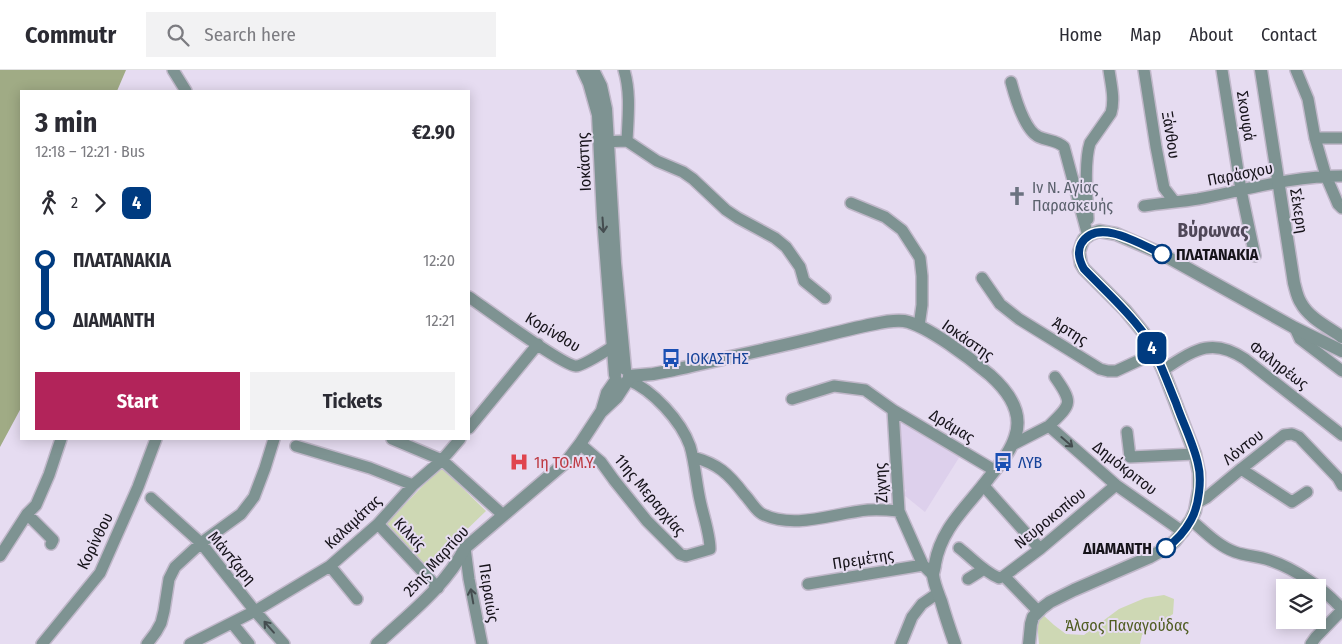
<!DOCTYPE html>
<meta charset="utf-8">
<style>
body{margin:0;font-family:"Fira Sans Condensed",sans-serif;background:#f2f2f3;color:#2b2b33;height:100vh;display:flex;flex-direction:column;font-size:19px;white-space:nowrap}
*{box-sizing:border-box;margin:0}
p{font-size:16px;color:#7c7c81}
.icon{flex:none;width:28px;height:28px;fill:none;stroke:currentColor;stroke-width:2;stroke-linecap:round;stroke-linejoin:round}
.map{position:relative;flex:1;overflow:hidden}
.drawer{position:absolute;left:20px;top:20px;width:450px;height:350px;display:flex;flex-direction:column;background:#fff;border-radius:0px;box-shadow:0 2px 12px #0003}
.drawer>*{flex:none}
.badge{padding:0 10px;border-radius:8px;font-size:18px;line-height:32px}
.fabs{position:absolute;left:1276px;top:509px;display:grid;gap:10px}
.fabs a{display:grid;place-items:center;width:50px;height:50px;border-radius:0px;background:#fff;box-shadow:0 2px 12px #0003;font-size:25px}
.map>.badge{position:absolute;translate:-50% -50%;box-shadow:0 0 0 2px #fff}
.legs{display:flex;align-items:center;gap:8px;height:55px;padding:0 15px;font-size:16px}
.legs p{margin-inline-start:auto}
.summary{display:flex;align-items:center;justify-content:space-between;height:85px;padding:0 15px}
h1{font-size:28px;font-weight:700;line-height:38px}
.cta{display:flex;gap:10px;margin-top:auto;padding:10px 15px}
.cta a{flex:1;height:58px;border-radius:0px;background:#b2245a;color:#fff;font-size:20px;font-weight:700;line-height:58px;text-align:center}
.cta a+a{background:#f2f2f3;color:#2b2b33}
ul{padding:0 15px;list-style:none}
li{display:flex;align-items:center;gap:18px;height:60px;font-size:19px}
li i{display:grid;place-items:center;width:8px;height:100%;margin:0 6px;background:currentColor}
li i::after{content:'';width:12px;height:12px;margin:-6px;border:4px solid;border-radius:50%;background:#fff}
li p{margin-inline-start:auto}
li:first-child i{background:linear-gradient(#0000 50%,currentColor 0)}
li:last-child i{background:linear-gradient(currentColor 50%,#0000 0)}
header{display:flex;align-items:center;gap:30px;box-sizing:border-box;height:70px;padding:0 25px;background:#fff;border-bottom:1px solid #e1e1e2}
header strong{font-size:24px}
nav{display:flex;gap:28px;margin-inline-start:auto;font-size:18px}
.search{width:350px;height:45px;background:#f2f2f3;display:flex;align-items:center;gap:12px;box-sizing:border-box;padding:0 18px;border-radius:0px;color:#7c7c81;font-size:19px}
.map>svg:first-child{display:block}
</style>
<header>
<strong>Commutr</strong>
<div class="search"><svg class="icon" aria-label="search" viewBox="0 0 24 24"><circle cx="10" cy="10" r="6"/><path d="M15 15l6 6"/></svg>Search here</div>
<nav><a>Home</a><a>Map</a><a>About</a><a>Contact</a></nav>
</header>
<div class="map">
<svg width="1342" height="574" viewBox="0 0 1342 574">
<rect width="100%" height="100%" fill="#e6dcf1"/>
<path fill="#ddd0ec" d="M902,353L960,386L925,442L904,425L906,420L899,414L896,354Z"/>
<path fill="#ced8b4" d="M441,397L486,441L426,499L385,455Z
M1164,525L1174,529L1173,544L1142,565L1140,574H1039L1037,551L1042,544L1054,555L1066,564L1084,565L1119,539L1145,528Z"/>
<path fill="#a0ab85" d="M0,0H126L117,21H21V338L0,377Z"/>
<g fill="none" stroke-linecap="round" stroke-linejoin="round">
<g stroke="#c1b8ca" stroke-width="14">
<path id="minor" d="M173,0L186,21
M624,0C631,23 628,47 627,71
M1144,0L1156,77L1164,118L1174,131
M1222,0L1241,120L1255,186
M1296,0L1308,29L1315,68L1326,106L1338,134L1342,138
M1011,12C1015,27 1025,61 1039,67C1048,71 1057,70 1064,77L1088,166
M1315,68H1342
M600,72L627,71L657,91L683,102L693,109L726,140L738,148L775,168L786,177L800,197L804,211L825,228
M851,133L885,147L902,160L920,188L922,206V235L919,256
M1144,136C1162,133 1180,132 1198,129C1245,120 1293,106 1342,106
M1088,149C1087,128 1084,92 1090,73L1111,43C1115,29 1111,14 1109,0
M982,208L1000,234L1019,249L1100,299L1108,301H1116L1155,283
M469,227C485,238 562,295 576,296C584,296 612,277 620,272
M1295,258L1300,269L1342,301
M1163,300C1193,281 1211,266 1245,289L1342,365
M792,329L834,316L865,320L893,340L994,400
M893,340L899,441L923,495L933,505
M1049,356C1071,334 1074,334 1055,307
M469,358L538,274
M1127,362L1130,387L1195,384
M392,369L442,390L503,445
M580,374L601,392L614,410L647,451L680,484L686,486L710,479C710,464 703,445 700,430C696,412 695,393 690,376C681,351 653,320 628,310
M1012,375L1049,356L1116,415L1183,462
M296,376L370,398L413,415
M693,387C718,394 728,403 744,424C750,430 755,440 762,444C795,460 834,443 868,440C878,439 889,440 899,441
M1241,399L1292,432L1307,422
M983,415L1040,479
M151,428L201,473L255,541L284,574
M1197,433L1206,428L1241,399L1284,365L1292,364L1299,367L1338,408L1342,415
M27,444L53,470L51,474
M1191,450C1204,461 1218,476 1235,482C1246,486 1258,486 1269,490C1296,499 1323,518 1342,539
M378,454L438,518
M465,478L469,509L482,574
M959,478C972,488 984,502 999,508L1004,506L1040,479L1116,415
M0,486L27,444L36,435L49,405L61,369
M330,496L357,529
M1004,506L1038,541
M968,509L984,499
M808,514L923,495
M232,553L249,574
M42,574L100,503L138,417L156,369
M147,574L156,562L161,553L164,541L169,509L175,497L201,473L241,444L254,427L265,398L274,369
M190,574L255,541L330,496L378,454L413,415L442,390L460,369
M901,574L912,547L922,534L938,523
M1311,574L1316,567L1342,540"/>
</g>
<g stroke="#c1b8ca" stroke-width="15">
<path id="tertiary" d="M583,0L589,13L598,45L603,148L615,305
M593,0L601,16L606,39L615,193L625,299
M1261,0L1294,213C1296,220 1297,227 1301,233C1309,248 1328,257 1342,267
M629,306L653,304L674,300C721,289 768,279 814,268C834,263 854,258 874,254C883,252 894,250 904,251C927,255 971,289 990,305C1008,321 1024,342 1015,367C1010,383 998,396 988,409C967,437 941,458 935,494C935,498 933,502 933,505C934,514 938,523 941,531C945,545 950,560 955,574
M602,340L607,323L616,310
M377,574C409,544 445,517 465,478L567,391L580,374L601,342L617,327L628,310
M1029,574L1031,554L1033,547L1042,538L1050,532L1074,520L1150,487L1166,478L1175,471L1191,450L1195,441L1199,419V403L1195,384L1163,300L1155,283L1143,262L1125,240L1084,199L1081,194L1079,182L1082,173L1084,169L1091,164L1099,161L1116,164L1162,184L1295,258L1342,281"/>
</g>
<use href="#minor" stroke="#7e9392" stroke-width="11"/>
<use href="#tertiary" stroke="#7e9392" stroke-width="12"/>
</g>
<defs><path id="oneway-shaft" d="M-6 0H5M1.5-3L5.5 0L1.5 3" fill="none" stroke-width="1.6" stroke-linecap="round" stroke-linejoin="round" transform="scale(1.25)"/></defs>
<g stroke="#454d50">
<use href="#oneway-shaft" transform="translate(603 155) rotate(86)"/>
<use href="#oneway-shaft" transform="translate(1067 372) rotate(41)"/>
<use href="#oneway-shaft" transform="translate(472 526) rotate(-100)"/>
<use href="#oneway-shaft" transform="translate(269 557) rotate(-131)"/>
</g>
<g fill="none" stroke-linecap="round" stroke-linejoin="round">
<g stroke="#fff" stroke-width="11">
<path id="line-1" d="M1162,184C1142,175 1097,146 1081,174C1077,182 1080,192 1084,199C1104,220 1125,238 1142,261C1157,282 1166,309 1176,333C1182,351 1194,375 1198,394C1202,409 1199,436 1191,450C1185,461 1176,471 1166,478"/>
</g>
<use href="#line-1" stroke="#003b80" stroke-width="8"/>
</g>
<defs>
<g id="church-bare" transform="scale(1.5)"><path d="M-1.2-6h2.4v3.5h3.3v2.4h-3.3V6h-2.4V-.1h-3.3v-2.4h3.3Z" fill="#6b7280" stroke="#e6dcf1" stroke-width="2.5" paint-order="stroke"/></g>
<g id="bus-bare" transform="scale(1.5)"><path d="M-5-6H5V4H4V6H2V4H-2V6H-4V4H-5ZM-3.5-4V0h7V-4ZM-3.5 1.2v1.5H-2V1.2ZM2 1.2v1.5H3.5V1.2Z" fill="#1a4fb4" stroke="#e6dcf1" stroke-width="2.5" paint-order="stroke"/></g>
<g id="hospital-bare" transform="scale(1.5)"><path d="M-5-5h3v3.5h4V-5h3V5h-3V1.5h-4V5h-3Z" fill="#e0444e" stroke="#e6dcf1" stroke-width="2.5" paint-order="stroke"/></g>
</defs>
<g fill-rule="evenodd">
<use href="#church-bare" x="1017" y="126"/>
<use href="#bus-bare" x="671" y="288"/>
<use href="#hospital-bare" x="519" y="392"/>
<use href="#bus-bare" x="1003" y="392"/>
</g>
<g fill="#fff" stroke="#003b80" stroke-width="2.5">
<circle cx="1162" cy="184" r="9"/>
<circle cx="1166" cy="478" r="9"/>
</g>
<g text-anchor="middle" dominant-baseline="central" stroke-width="4" stroke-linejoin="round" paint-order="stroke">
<g font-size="16" fill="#16131a" stroke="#e6dcf1">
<text transform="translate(1246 46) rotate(81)">Σκουφά</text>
<text transform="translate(1171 65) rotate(81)">Ξάνθου</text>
<text transform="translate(584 92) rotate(-93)">Ιοκάστης</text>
<text transform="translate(1240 104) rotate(-11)">Παράσχου</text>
<text transform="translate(1299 141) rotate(81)">Σέκερη</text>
<text transform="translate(1070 261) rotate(32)">Άρτης</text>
<text transform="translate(553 262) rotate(31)">Κορίνθου</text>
<text transform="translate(968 270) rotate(35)">Ιοκάστης</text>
<text transform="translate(1279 295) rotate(37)">Φαληρέως</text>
<text transform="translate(952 356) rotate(31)">Δράμας</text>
<text transform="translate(1243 377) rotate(-38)">Λόντου</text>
<text transform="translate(1125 398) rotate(38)">Δημόκριτου</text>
<text transform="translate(881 413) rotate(-93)">Ζίχνης</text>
<text transform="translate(650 425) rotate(50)">11ης Μεραρχίας</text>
<text transform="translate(1050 448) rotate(-39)">Νευροκοπίου</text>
<text transform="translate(353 452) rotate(-43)">Καλαμάτας</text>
<text transform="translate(410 464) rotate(47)">Κιλκίς</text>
<text transform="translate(95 471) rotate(-64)">Κορίνθου</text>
<text transform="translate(232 488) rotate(50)">Μάντζαρη</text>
<text transform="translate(863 489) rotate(-9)">Πρεμέτης</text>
<text transform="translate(436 491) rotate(-48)">25ης Μαρτίου</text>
<text transform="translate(489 523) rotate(81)">Πειραιώς</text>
</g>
<g font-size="16" fill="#5b616d" stroke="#e6dcf1" text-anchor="start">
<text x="1032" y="117">Ιν Ν. Αγίας<tspan x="1032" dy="18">Παρασκευής</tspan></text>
</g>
<g font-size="16" font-weight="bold" fill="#16131a" stroke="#e6dcf1" text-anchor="start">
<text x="1176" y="184">ΠΛΑΤΑΝΑΚΙΑ</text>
<text x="1152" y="478" text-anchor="end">ΔΙΑΜΑΝΤΗ</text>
</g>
<g font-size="16" fill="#164399" stroke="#e6dcf1" text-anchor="start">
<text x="686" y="288">ΙΟΚΑΣΤΗΣ</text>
<text x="1018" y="392">ΛΥΒ</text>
</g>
<g font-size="16" fill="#be3a42" stroke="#e6dcf1" text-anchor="start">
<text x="534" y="392">1η ΤΟ.Μ.Υ.</text>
</g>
<g font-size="16" fill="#505d22" stroke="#e6dcf1">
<text x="1127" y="555">Άλσος Παναγούδας</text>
</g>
<g font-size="19" font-weight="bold" fill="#4f4758" stroke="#e6dcf1">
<text x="1213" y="160">Βύρωνας</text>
</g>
</g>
</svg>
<div class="fabs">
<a><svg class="icon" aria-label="layers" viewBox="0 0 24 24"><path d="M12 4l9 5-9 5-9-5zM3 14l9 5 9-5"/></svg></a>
</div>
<b class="badge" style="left:1152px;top:278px;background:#003b80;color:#fff">4</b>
<section class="drawer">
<div class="summary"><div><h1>3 min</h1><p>12:18 – 12:21 · Bus</p></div><b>€2.90</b></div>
<div class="legs"><svg class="icon" aria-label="walk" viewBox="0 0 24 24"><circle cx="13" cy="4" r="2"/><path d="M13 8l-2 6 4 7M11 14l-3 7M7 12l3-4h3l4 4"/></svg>2<svg class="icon" aria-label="forward" viewBox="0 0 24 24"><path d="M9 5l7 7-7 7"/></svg><b class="badge" style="background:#003b80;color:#fff">4</b></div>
<ul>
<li><i style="color:#003b80"></i><b>ΠΛΑΤΑΝΑΚΙΑ</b><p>12:20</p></li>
<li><i style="color:#003b80"></i><b>ΔΙΑΜΑΝΤΗ</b><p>12:21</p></li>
</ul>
<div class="cta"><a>Start</a><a>Tickets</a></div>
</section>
</div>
